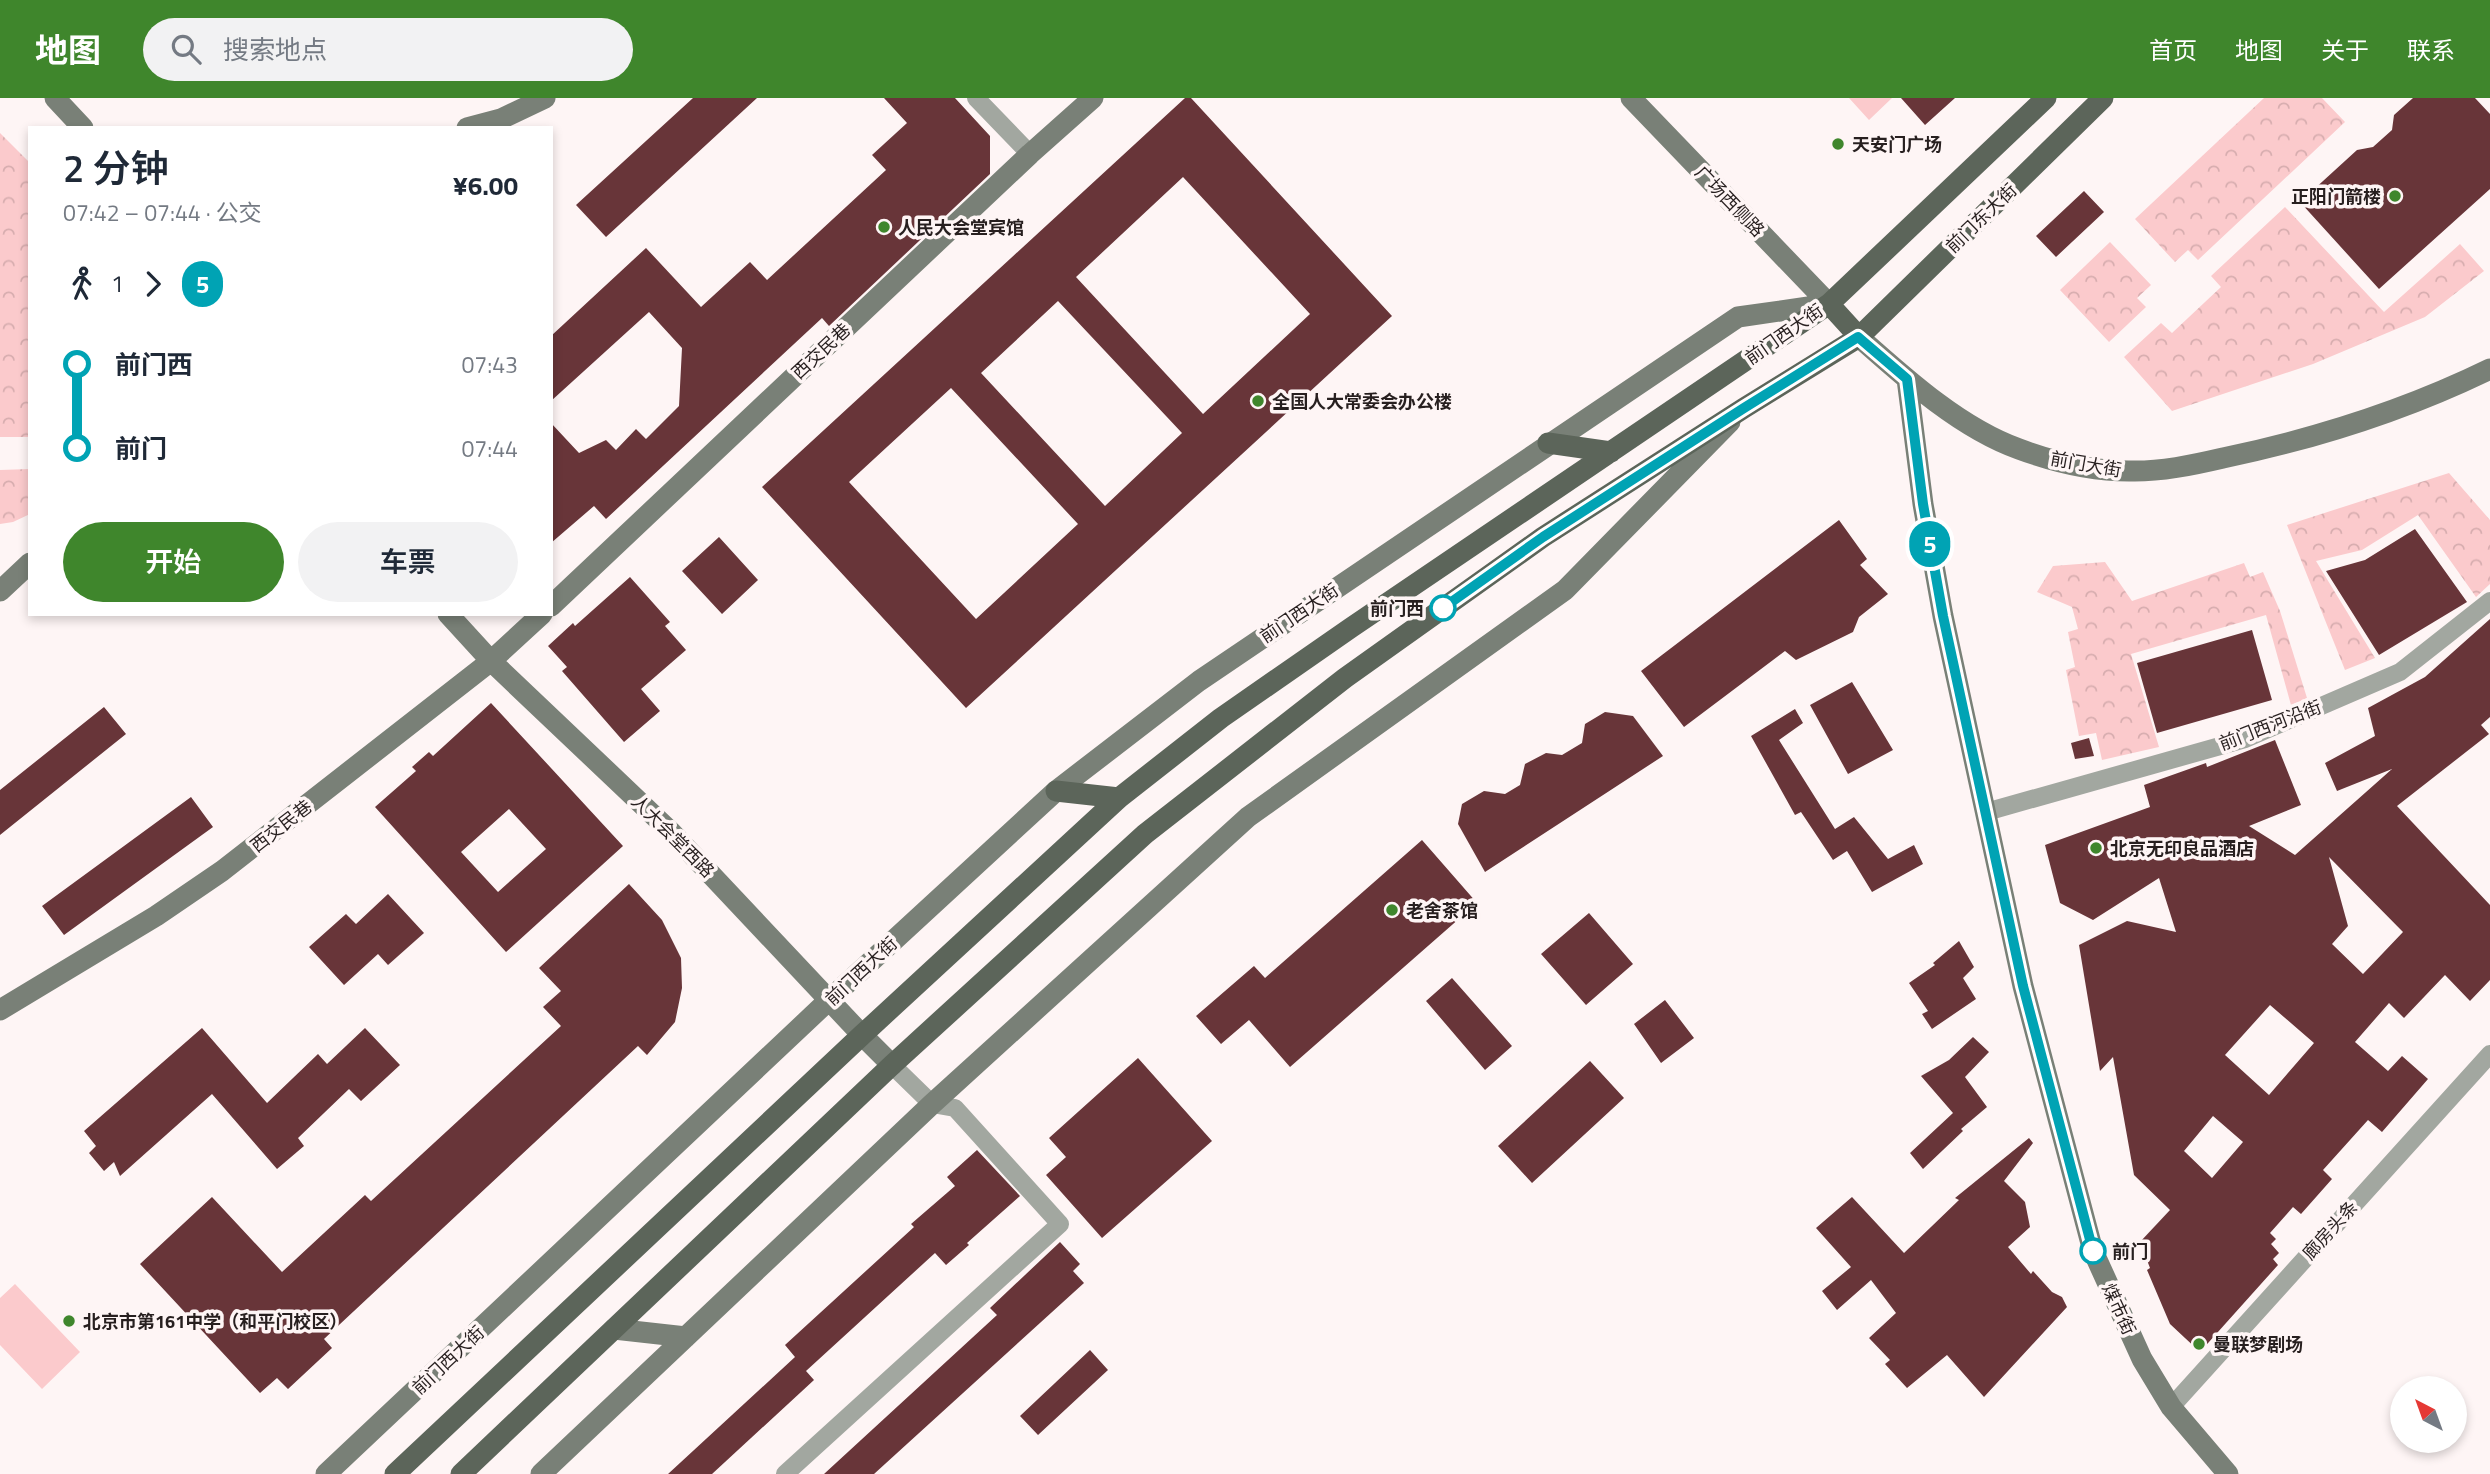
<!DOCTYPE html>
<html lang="zh">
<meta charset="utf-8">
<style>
body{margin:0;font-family:"Titillium Web","Noto Sans SC",sans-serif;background:#f2f2f3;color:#1f2937;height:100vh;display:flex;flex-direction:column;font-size:26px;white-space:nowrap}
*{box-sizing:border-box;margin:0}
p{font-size:23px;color:#747a83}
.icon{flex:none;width:38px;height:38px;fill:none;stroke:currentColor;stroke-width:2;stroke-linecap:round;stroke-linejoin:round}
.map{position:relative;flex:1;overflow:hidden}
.side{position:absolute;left:28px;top:28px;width:525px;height:490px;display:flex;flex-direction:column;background:#fff;border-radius:0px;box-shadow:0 4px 10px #0003}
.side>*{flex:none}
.badge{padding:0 14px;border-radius:23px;font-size:24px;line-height:46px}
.needle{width:46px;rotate:319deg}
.fabs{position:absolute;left:2390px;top:1278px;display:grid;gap:14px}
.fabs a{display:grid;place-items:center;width:77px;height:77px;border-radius:50%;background:#fff;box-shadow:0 4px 10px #0003;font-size:35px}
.map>.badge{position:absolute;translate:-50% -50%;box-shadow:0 0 0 4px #fff}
.legs{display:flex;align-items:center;gap:10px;height:77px;padding:0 35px;font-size:23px}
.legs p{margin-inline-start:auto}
.overview{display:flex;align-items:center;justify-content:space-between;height:119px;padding:0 35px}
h1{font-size:38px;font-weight:600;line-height:52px}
.action{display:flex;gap:14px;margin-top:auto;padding:14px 35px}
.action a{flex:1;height:80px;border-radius:42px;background:#3f862c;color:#fff;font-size:28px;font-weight:600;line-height:80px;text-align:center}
.action a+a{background:#f2f2f3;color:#1f2937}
ul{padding:0 35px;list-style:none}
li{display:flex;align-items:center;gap:24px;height:84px;font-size:26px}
li i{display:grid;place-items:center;width:10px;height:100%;margin:0 9px;background:currentColor}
li i::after{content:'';width:18px;height:18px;margin:-9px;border:5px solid;border-radius:50%;background:#fff}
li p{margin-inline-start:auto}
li:first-child i{background:linear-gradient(#0000 50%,currentColor 0)}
li:last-child i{background:linear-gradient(currentColor 50%,#0000 0)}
header{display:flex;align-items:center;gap:42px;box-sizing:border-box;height:98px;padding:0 35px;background:#3f862c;color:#fff}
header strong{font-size:33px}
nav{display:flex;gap:38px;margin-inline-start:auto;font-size:24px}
.search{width:490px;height:63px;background:#f2f2f3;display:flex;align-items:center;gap:18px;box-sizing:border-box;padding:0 24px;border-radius:38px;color:#747a83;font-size:26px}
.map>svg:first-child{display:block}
</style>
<header>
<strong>地图</strong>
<div class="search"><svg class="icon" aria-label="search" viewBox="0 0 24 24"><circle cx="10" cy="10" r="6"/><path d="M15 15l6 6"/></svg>搜索地点</div>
<nav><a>首页</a><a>地图</a><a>关于</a><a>联系</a></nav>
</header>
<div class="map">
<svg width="2490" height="1376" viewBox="0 0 2490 1376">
<defs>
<pattern id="park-crowns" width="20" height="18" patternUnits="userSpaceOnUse" patternTransform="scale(1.75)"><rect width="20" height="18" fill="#fbcacc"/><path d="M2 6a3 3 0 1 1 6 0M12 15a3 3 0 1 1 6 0" fill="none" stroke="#d7adaf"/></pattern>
</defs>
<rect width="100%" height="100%" fill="#fef5f5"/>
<path fill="#fbcacc" d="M1849,0H1892L1869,22Z
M15,1186L80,1254L42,1291L0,1247V1200Z"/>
<path fill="url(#park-crowns)" d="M2264,0H2322L2345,24L2198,162L2188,152L2175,164L2135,121Z
M0,35L30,65V339H0Z
M2285,109L2384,214L2460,146L2484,173L2425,219L2313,266L2172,313L2124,259L2161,225L2172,235L2221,189L2211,178Z
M2110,144L2151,187L2137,200L2146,209L2109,244L2060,192Z
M30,371V416L13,424L0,426V372Z
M2449,375L2490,422V486L2476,499L2418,417L2362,452L2316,463L2375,560L2345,572L2287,427Z
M2105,464L2132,503L2244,465L2250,479L2263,474L2280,513L2307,600L2291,607L2266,517L2131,556L2159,649L2102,662L2096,635L2079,638L2066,572L2075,569L2068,534L2078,531L2072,509L2037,494L2053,468Z"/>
<path fill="#683539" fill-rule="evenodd" d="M693,0H757L606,139L576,107Z
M884,0H955L990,38V76L829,228L822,220L606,421L594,408L551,445V325L579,355L606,342L616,352L636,331L646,341L679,308L682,250L649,214L551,303V238L646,150L701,209L750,164L767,182L886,72L872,57L907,25Z
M1185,0H1191L1392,218L966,610L762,389ZM1183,79L1310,216L1203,316L1076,179ZM1058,203L1182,335L1105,408L981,275ZM951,290L1078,426L976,521L849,384Z
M1901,0H1955L1925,27Z
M2413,0H2475L2490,16V91L2379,191L2300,104L2357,52L2373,49L2392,32L2394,17Z
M2084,93L2104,114L2056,159L2036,138Z
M1839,422L1867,461L1860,467L1888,496L1859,519L1853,534L1796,562L1785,553L1684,629L1641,573Z
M2415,431L2467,504L2379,557L2326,473L2365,462Z
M719,439L758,482L722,516L682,473Z
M630,479L670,524L665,528L686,552L641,591L660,613L624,644L562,573L567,569L548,548L573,525L575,528Z
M2490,521V619L2481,627L2489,636L2397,708L2490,807V882L2470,903L2445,877L2404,920L2389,905L2355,944L2388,973L2402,958L2428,981L2382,1034L2368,1022L2323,1072L2332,1081L2301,1116L2293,1109L2270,1135L2276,1141L2271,1146L2279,1155L2273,1161L2278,1167L2200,1254L2170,1226L2147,1172L2150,1170L2140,1144L2170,1112L2134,1077L2113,959L2100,973L2079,847L2127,823L2176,834L2159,780L2093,822L2060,805L2045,747L2150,709L2144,687L2206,665L2207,669L2275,642L2301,707L2249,728L2295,757L2392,671L2337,693L2325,665L2375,638L2368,610L2425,579ZM2329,759L2403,834L2363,876L2332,846L2348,828ZM2270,907L2314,945L2269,997L2225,957ZM2213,1018L2243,1044L2212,1080L2184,1053Z
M2252,532L2272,602L2157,635L2137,565Z
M1852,584L1893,652L1848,676L1810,607Z
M491,605L623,748L506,854L375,709L416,673L412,669L429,654L433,658ZM509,711L546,751L498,794L461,754Z
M104,609L126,636L0,737V692Z
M1795,611L1803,625L1779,642L1835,731L1854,719L1888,761L1914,747L1923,766L1872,794L1847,753L1833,762L1801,714L1795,717L1751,638Z
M1605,614L1633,618L1663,658L1485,774L1458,726L1462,706L1484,693L1505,696L1520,687L1525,666L1546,655L1562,657L1582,645L1585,626Z
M2089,640L2094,658L2075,661L2071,645Z
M191,699L213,729L64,837L42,808Z
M1422,742L1477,805L1290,969L1249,922L1221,946L1196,918L1254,868L1265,880Z
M629,786L662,822L681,860L682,890L675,924L647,957L638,948L324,1241L332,1250L288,1291L277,1280L260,1295L140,1166L212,1099L282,1174L365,1097L371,1103L561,928L543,909L561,893L539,870Z
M388,796L424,835L388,867L378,856L344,887L309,849L346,816L356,826Z
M1589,815L1633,866L1586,907L1541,856Z
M1959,843L1974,869L1963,880L1976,901L1932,931L1922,916L1928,913L1909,885L1935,867L1933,865Z
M1452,880L1512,948L1485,972L1426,903Z
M1665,902L1694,940L1661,965L1634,926Z
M202,930L267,1005L318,956L327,966L365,930L400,967L361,1003L349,991L298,1040L304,1048L277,1071L212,996L120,1078L114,1064L104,1073L89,1055L96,1048L84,1033Z
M1973,939L1989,954L1965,979L1987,1009L1961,1031L1963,1033L1923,1071L1910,1055L1953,1015L1921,978L1949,962Z
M1138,960L1212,1043L1102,1140L1046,1077L1066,1059L1049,1040Z
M1590,963L1624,1000L1532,1085L1498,1048Z
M2029,1040L2033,1045L2004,1083L2025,1104L2030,1129L2008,1149L2031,1176L2033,1173L2052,1194L2062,1199L2067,1209L1984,1299L1947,1257L1907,1290L1885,1266L1890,1262L1869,1240L1896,1215L1871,1182L1837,1212L1822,1193L1851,1169L1816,1130L1852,1099L1904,1155L1959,1102L1955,1100Z
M977,1052L1020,1098L967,1145L969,1147L946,1167L935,1155L806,1273L814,1282L712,1376H668L795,1259L785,1247L914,1129L911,1126L955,1088L947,1079Z
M1060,1144L1080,1166L1073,1173L1084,1185L874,1376H824L997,1217L990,1210Z
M1090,1252L1108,1272L1038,1337L1020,1318Z"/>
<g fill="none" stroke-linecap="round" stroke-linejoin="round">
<path stroke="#a2a7a0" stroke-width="18" d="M976,0L1030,56
M1986,714L2245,641L2400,574L2490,503
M2171,1309L2490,956
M785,1376L1060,1126L955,1010L932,1006L892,967"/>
<path stroke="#798077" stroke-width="21" d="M55,0L83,30
M1631,0L1829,206
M467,30L501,21L545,0
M1859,239C1905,280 1960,330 2019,351C2054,364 2092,373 2129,373C2160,374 2193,367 2223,360C2314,341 2406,312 2490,271
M1907,281L1923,406L1943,518L2023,888L2093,1153L2142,1261L2171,1309L2228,1376
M0,493L30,465
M551,508L1030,56L1093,0
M448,516L491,563L670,733L862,937L892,967
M0,912L156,818L222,773L491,563L542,516
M614,1231L686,1239
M326,1376L829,902L1056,693L1199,583L1738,219L1829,206
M541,1376L932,1006L1248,719L1565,492L1730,324"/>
<path stroke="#5c655a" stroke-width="21" d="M1829,206L1859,239
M1548,345L1611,354
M1056,693L1119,700
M395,1376L862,937L1119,700L1221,620L1352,529L1829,206L2046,0
M461,1376L892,967L1145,736L1345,580L1543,439L1744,310L1859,239L2103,0"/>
</g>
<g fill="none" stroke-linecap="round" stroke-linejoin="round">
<g stroke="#fff" stroke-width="16">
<path id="line-1" d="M1443,510L1543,439L1744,310L1858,239L1907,281L1923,406L1943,518L2023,888L2093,1153"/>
</g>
<use href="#line-1" stroke="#00a3b4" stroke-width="10"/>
</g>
<g fill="#3f862c" stroke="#fef5f5" stroke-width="2.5">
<circle cx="1838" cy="46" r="7"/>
<circle cx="2395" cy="98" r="7"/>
<circle cx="884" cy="129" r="7"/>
<circle cx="1258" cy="303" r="7"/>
<circle cx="2096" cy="750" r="7"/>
<circle cx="1392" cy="812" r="7"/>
<circle cx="69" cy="1223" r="7"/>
<circle cx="2199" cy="1246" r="7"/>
</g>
<g fill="#fff" stroke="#00a3b4" stroke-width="3.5">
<circle cx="1443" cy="510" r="12"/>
<circle cx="2093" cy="1153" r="12"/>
</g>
<g text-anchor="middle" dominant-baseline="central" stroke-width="7" stroke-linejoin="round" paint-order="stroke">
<g font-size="18" font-weight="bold" fill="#271f1f" stroke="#fef5f5" text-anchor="start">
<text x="1852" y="46">天安门广场</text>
<text x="2381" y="98" text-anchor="end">正阳门箭楼</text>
<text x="898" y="129">人民大会堂宾馆</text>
<text x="1272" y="303">全国人大常委会办公楼</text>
<text x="2110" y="750">北京无印良品酒店</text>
<text x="1406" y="812">老舍茶馆</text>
<text x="83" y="1223">北京市第161中学（和平门校区）</text>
<text x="2213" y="1246">曼联梦剧场</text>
</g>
<g font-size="18" fill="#271f1f" stroke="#fef5f5">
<text transform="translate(1730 103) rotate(46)">广场西侧路</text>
<text transform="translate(1981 120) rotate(-44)">前门东大街</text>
<text transform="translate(1784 236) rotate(-35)">前门西大街</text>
<text transform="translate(821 253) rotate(-43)">西交民巷</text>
<text transform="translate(2086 366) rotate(10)">前门大街</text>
<text transform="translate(1299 515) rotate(-34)">前门西大街</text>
<text transform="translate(2270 627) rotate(-21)">前门西河沿街</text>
<text transform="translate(281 728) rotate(-38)">西交民巷</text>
<text transform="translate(673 738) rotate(45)">人大会堂西路</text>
<text transform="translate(861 873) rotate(-43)">前门西大街</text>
<text transform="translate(2330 1132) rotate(-48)">廊房头条</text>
<text transform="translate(2119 1211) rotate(65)">煤市街</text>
<text transform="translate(448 1262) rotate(-43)">前门西大街</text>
</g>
<g font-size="18" font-weight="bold" fill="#271f1f" stroke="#fef5f5" text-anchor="end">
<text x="1424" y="510">前门西</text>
<text x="2112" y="1153" text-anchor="start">前门</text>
</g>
</g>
</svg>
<div class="fabs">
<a><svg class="needle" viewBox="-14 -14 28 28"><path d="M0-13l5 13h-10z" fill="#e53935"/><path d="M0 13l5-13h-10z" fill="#747a83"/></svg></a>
</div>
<b class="badge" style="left:1930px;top:446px;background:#00a3b4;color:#fff">5</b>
<section class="side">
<div class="overview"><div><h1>2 分钟</h1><p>07:42 – 07:44 · 公交</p></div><b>¥6.00</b></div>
<div class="legs"><svg class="icon" aria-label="walk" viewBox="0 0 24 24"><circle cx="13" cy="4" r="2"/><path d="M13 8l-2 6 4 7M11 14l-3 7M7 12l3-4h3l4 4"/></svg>1<svg class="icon" aria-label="forward" viewBox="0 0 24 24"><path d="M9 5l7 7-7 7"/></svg><b class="badge" style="background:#00a3b4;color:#fff">5</b></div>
<ul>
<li><i style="color:#00a3b4"></i><b>前门西</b><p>07:43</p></li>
<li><i style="color:#00a3b4"></i><b>前门</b><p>07:44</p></li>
</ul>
<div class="action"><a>开始</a><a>车票</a></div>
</section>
</div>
